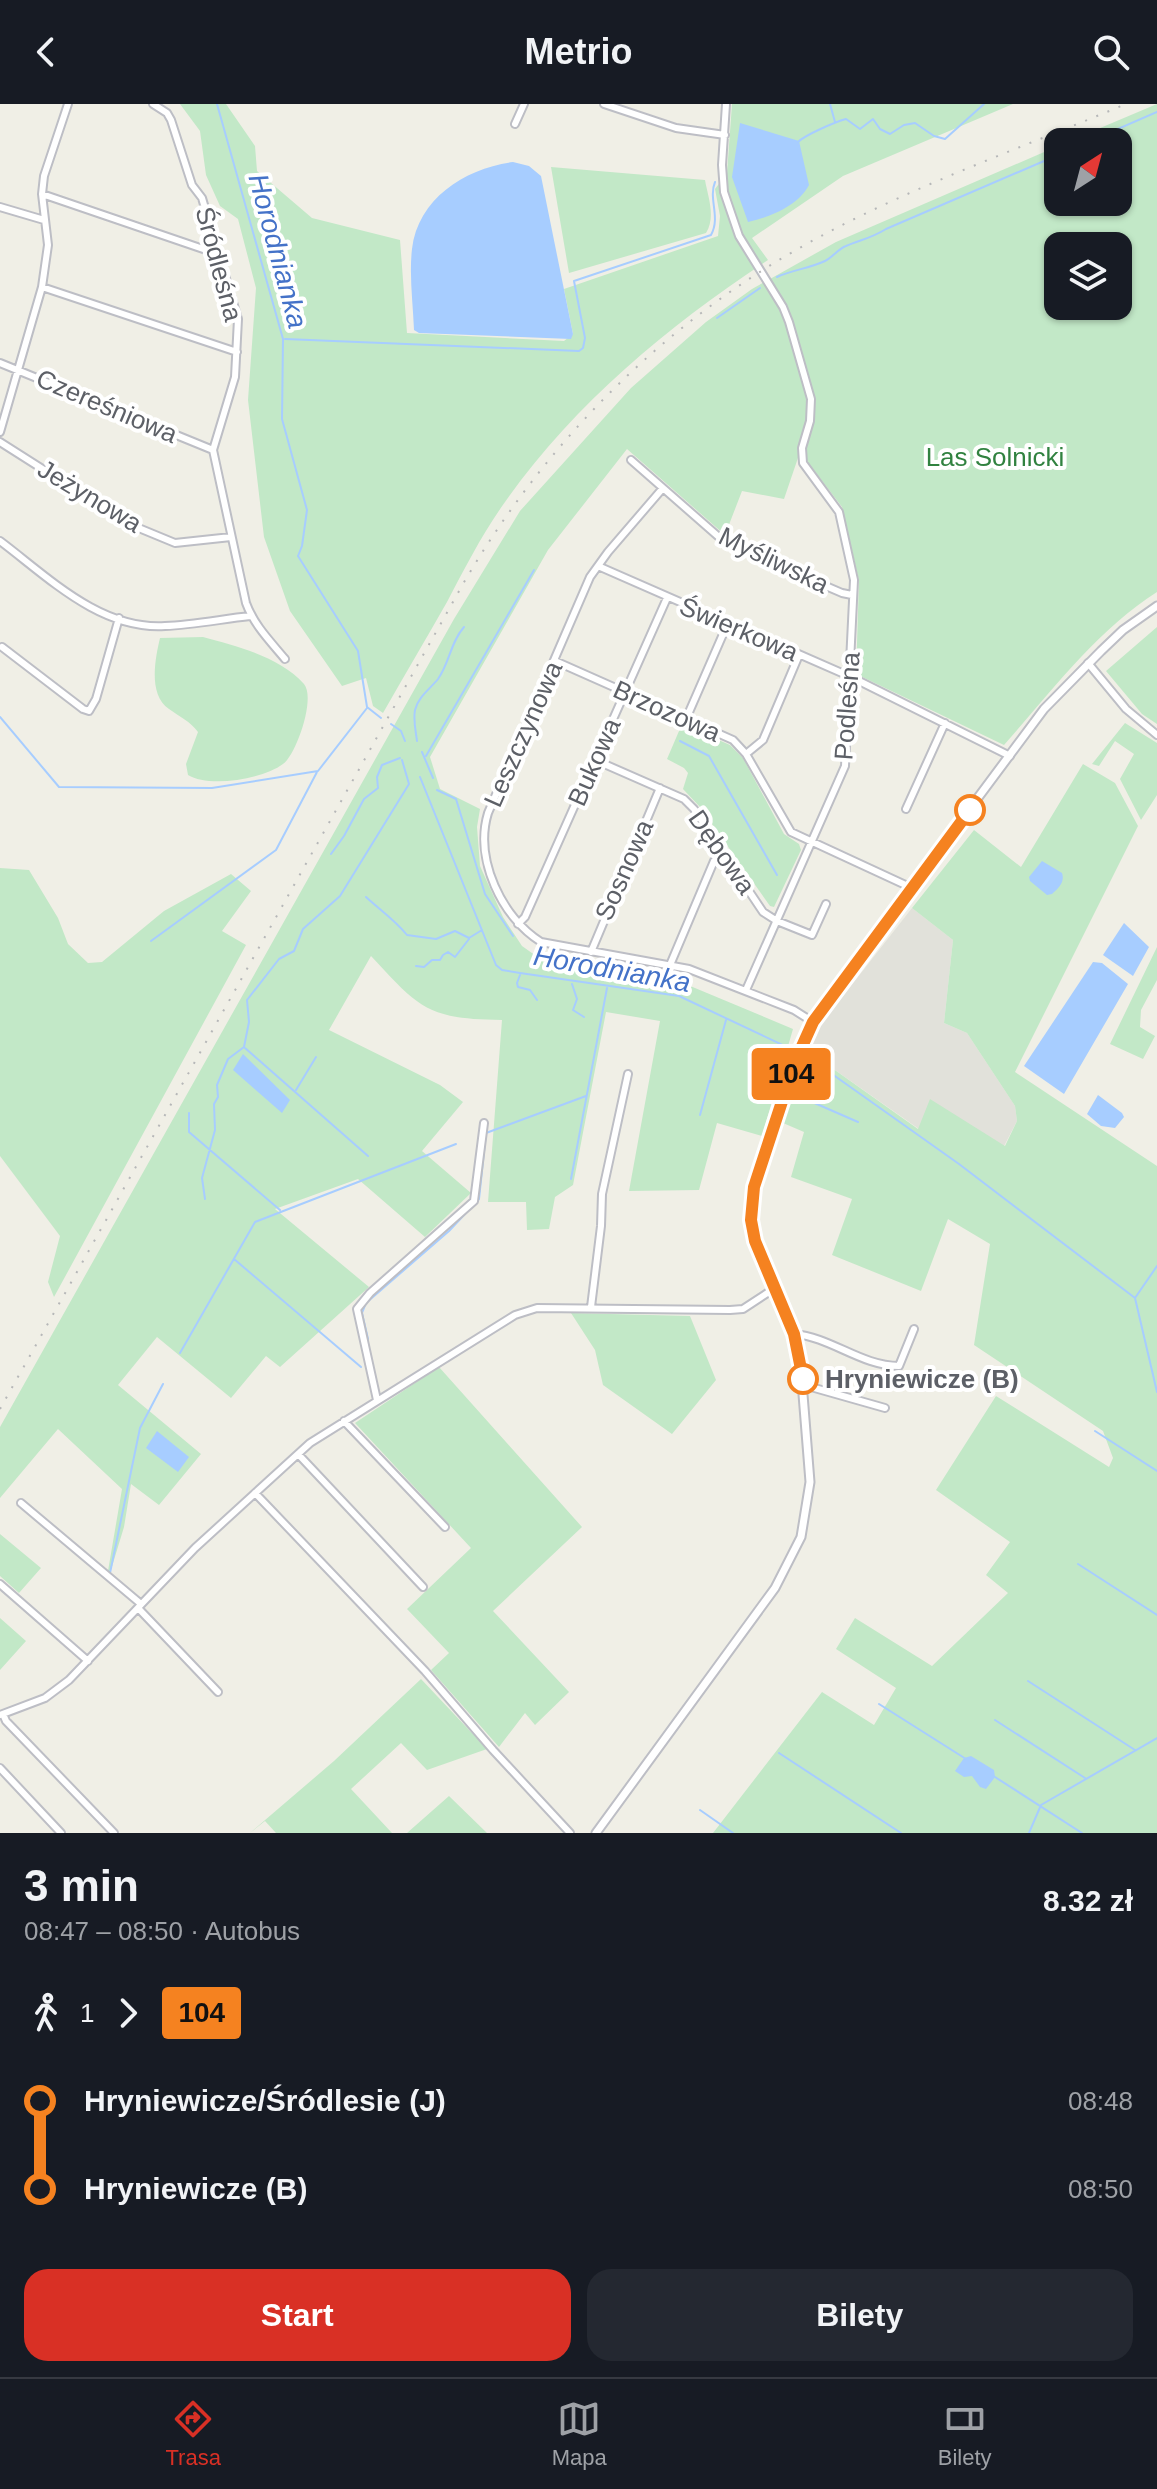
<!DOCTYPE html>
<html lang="pl">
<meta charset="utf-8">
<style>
body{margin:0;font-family:Helvetica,sans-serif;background:#242831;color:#f1f3f6;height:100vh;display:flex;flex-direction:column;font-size:30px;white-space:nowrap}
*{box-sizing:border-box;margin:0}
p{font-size:26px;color:#9ea1a6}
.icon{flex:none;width:44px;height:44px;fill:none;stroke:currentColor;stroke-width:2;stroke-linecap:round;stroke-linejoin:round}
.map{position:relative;height:1729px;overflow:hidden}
.sheet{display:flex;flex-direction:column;background:#171b24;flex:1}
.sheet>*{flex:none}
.badge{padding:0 16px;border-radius:6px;font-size:28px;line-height:52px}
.needle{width:52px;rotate:36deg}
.buttons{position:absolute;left:1044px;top:24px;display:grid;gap:16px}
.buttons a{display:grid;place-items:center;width:88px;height:88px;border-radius:16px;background:#171b24;box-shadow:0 2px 6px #0004;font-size:40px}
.map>.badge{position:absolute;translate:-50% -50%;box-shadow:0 0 0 4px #fff}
.legs{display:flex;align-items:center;gap:12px;height:88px;padding:0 24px;font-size:26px}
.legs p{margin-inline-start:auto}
.summary{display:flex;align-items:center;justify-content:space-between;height:136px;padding:0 24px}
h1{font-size:44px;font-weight:800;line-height:60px}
.primary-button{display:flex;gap:16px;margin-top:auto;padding:16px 24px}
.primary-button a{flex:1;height:92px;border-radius:24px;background:#d93025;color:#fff;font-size:32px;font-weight:800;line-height:92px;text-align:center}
.primary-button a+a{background:#242831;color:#f1f3f6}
ul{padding:0 24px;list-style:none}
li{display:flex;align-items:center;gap:28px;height:88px;font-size:30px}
li i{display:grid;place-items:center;width:12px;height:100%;margin:0 10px;background:currentColor}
li i::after{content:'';width:20px;height:20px;margin:-10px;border:6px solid;border-radius:50%;background:#171b24}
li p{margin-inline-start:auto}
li:first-child i{background:linear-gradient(#0000 50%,currentColor 0)}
li:last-child i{background:linear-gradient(currentColor 50%,#0000 0)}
header{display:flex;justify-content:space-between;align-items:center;height:104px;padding:0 24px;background:#171b24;font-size:36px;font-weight:800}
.menu{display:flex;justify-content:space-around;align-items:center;height:112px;border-top:2px solid #363941;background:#171b24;font-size:22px;color:#9ea1a6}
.menu a{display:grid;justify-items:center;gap:4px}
.menu .selected{color:#d93025}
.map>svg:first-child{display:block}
</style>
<header><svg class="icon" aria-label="back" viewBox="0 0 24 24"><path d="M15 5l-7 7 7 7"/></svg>Metrio<svg class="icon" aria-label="search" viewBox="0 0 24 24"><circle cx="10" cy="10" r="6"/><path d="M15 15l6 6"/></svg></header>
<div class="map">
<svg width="1157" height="1729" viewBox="0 0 1157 1729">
<rect width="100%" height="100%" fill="#f0efe6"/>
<path fill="#e1e1da" d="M912,804L953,836L944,919L967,929L1015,1002L1017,1017L1004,1042L919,1025L808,947L818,924Z"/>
<path fill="#c2e8c7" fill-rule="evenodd" d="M180,0H226L255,42L257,67L312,114L400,136L407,229L564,237L573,230L564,185L718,132L720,112L715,85L727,69L732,0H1013L843,72L752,134L768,156C668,222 574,300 505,398C482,430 465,464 447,498C426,535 404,572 383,609L373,602L366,574L342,582L290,507L264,433L248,296L256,184L238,115L220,102L206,71L200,27Z
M1157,0V488C1097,526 1051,588 1004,641L856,570L859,477L842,403L800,348L784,395L742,387L725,431L627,345L548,446L430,653L440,685L480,705L477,723L480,762L503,813L522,842L546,859L651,872L683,879L793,925L762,1032L717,1019L699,1086L629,1087L660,917L606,908L573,1081L555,1093L549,1125L527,1126L526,1098H488L502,916C428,915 420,905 371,852L329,926L440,981L463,998L422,1047L471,1089L425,1133L358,1075L275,1105L369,1183L280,1263L266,1252L231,1294L157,1233L118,1281L201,1350L159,1401L131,1380L124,1423L110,1469L108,1467L122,1385L58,1325L0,1394V1323L454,515L520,407L631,284L706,218L752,185L836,138L1058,42V98H1118V38H1067ZM1058,142H1118V202H1058Z
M551,63L705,76C708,93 716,113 706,129L569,169Z
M1157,523V620L1142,610L1106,567Z
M203,533C237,542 280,553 304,580C316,594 296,651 283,660C263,675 209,684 188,671L186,660L198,628C190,617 180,613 169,605C148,591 155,555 160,534Z
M1125,619L1157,639V691L1141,716L1120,675L1134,650L1115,637L1099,662L1092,660Z
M682,620L730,641L743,654L784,730L799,740L801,746L774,803L770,802L700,703L683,685L688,669L684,664L667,655Z
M1083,660L1115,679L1138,722L1015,968L1157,1062V1729H713L822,1588L874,1621L896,1584L836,1545L855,1514L932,1562L1008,1489L986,1471L1010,1438L936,1386L996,1292L1109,1363L1113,1354L1103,1327L974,1241L990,1140L948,1115L921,1187L832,1151L852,1095L791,1073L804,1028L783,1019L808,947L918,1025L930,995L1005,1042L1017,1017L1015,1002L967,929L944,919L953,836L912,804L974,726L1021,763Z
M0,764L29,766L58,814L68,840L88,859L102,858L164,807L231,770L251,787L222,827L246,841L54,1193L48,1178L60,1132L0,1052Z
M1157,843V876L1141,906L1140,923L1155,932L1143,955L1110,940Z
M571,1209L690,1212L716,1276L672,1330L603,1281L595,1246Z
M439,1263L582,1423L493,1507L569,1588L535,1621L525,1609L499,1643L431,1566L449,1549L407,1505L471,1444L355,1319Z
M0,1430L41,1464L19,1489L0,1472Z
M0,1514L26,1537L0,1566Z
M421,1575L487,1645L427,1666L401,1639L351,1685L392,1729H276L265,1717L250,1729L334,1657Z
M449,1692L487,1729H407Z"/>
<path fill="#a7cdff" d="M740,19L799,37L809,81C798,102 770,113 748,118L732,73Z
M513,58L529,62L541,72L573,230L571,235L419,229L414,226C413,200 409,171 412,145C418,94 466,64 513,58Z
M1042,757L1062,769C1065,778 1059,784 1052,790L1047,791L1030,777L1029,773Z
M1124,819L1149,843L1133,872L1103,851Z
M1093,858L1102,859L1128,880L1064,990L1024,962Z
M243,950L290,996L282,1009L233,966Z
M1098,991L1122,1009L1124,1013L1115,1024L1101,1022L1087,1010Z
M157,1327L189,1353L178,1368L146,1344Z
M971,1652L994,1666L995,1673L986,1685L980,1683L972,1672L964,1673L955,1667L964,1654Z"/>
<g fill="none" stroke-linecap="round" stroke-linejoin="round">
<path stroke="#a7cdff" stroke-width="2" d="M217,0L283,235L282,315L307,406L302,442L298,452L358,547L367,603L381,614
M830,0L835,18
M798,38C805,31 835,18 846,15L860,25L873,15L880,25L890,30L904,21L915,19L934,32L945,35L984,0
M1088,38L1157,8
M777,173C792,166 811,164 825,157C833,153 838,145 846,142C860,136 872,134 886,125L1058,51
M717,214L760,184
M285,235L579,247L583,244L585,234L574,177L711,131C721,113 708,95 715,78
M0,613L59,683L212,684L318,667L367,604
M391,620L401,627L405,637
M417,637C416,628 413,617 415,606C418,593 430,585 438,575C450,558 450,539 464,523
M680,637L709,652L777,771
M422,648L433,674
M426,652L534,466
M420,673L496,861L502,866L520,869L679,892L808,953L959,1060L1135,1194L1157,1288
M437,686L456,695L485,790L513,832
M331,750L344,732L364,695L378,684L377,673L382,661L400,654
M366,793C380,806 395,816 407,831L436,835L455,827L469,834L482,826
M151,837L276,746L317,668
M416,862L424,863L432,856H440L443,851L448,848L455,853L469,835
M520,871L517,879L518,883L530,886L537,896
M572,880L577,895L573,906L584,913
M245,944L368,1052
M799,977L808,953
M796,985L797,990L803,994L858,1018
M296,986L316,953
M189,1009V1028L280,1106
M700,1011L726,916
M571,1075L607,884
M205,1095L202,1074L215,1026L214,1000L218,993L217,981L228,955L244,943L249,918L247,896L279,855L294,847L303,825L340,792L409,680L402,656
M234,1155L361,1263
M1135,1194L1157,1162
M368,1235L362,1209L366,1199L449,1127L479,1095L486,1029L586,992
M180,1249L255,1118L456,1040
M1095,1327L1157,1367
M1078,1460L1157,1511
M110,1469L140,1324L163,1280
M1028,1577L1135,1646
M879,1600L966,1655
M995,1616L1085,1674
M779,1649L901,1729
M995,1673L1082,1729
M700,1706L733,1729
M1029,1729L1041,1701L1157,1634"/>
<g stroke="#bdbec5" stroke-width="10">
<path id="minor" d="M153,0L167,9L171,16L192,81L202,94L238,215L235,273L213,346L246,499C254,521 270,537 285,555
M604,0L676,24L725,31
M726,0L722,61L724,88L739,132L783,203L789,218L811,295L810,317L802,344L803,359L839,408L854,476L845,662L746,886
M515,20L524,0
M42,90L209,147L217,146
M0,103L44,116
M42,183L237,248
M0,259L213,346
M0,328L42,183L48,141L42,90L44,72L68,0
M0,338L129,420L175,439L231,433
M631,356L720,434L733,442L842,489L852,491
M663,384L608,448L590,473L488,709C474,755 502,814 541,838L689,865L794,906L813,918
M0,437C48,473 100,526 165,522C193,521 222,515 250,512
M598,462L851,573L1010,652
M2,543L83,605L89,607L96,595L119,514
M555,557L733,636L746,650L791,728L912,784
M1088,559L1126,605L1157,631
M686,615L727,521
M746,650L763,636L799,551
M595,656L684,695L694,705L763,808L777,817L812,831L826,800
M906,705L945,619
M518,820L525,813L667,494
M591,848L660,684
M670,861L714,757L723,749
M591,1203L601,1122L602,1090L628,970
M794,1230C831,1233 861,1262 899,1262L914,1225
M804,1281L885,1304
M377,1296L357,1205L370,1189L474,1097L484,1019
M344,1317L445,1423
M298,1350L423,1483
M255,1389L425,1567L493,1646L570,1729
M21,1399L141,1500
M0,1480L88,1557
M138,1504L218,1588
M3,1610L6,1617L114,1729
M0,1611L45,1594L69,1576L195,1444L310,1339L515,1211L537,1204L730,1206L743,1205L775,1184
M0,1664L61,1729"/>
</g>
<g stroke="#bdbec5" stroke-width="11">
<path id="tertiary" d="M596,1729L775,1484L801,1433L810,1378L800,1253L794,1230L755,1137L751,1098L754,1083L795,958L813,918L828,895L1044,605L1101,547L1123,526L1157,502"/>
</g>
<use href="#minor" stroke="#fff" stroke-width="6"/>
<use href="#tertiary" stroke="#fff" stroke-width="7"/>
<path stroke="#b6b7b8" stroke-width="2" stroke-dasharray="2 10" stroke-linecap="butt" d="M0,1305L463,480C549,332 673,210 825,130C921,79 1026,42 1126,0"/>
</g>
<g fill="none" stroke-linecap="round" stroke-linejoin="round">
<g stroke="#fff" stroke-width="18">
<path id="line-1" d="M803,1275L794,1230L755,1137L751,1116L754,1083L795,958L813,918L970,706"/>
</g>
<use href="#line-1" stroke="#f58220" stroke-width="12"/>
</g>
<g fill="#fff" stroke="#f58220" stroke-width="4">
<circle cx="970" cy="706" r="14"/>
<circle cx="803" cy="1275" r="14"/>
</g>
<g text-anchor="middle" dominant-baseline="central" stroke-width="8" stroke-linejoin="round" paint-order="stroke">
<g font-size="26" fill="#5d6067" stroke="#fff">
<text transform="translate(219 160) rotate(75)">Śródleśna</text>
<text transform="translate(107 302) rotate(23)">Czereśniowa</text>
<text transform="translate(90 392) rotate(31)">Jeżynowa</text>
<text transform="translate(774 456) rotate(26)">Myśliwska</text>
<text transform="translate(739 525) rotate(23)">Świerkowa</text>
<text transform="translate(847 602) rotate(-86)">Podleśna</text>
<text transform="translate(667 607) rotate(24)">Brzozowa</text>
<text transform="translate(523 630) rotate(-66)">Leszczynowa</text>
<text transform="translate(594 658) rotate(-66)">Bukowa</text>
<text transform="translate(722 748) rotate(55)">Dębowa</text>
<text transform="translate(624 766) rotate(-66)">Sosnowa</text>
</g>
<g font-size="26" fill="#318240" stroke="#fff">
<text x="995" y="353">Las Solnicki</text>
</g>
<g font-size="26" font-weight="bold" fill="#5d6067" stroke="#fff" text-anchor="start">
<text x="825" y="1275">Hryniewicze (B)</text>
</g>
<g font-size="28" font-style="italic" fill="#4472c8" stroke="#fff">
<text transform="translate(278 147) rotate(75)">Horodnianka</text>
<text transform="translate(612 865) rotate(10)">Horodnianka</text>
</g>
</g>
</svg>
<div class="buttons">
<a><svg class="needle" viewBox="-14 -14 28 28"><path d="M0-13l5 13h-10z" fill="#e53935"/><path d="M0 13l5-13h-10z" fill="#9ea1a6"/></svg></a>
<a><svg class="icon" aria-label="layers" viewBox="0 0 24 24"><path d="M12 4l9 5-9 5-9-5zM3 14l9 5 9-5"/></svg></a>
</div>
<b class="badge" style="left:791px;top:970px;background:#f58220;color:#111">104</b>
</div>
<section class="sheet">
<div class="summary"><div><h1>3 min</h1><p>08:47 – 08:50 · Autobus</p></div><b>8.32 zł</b></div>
<div class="legs"><svg class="icon" aria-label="walk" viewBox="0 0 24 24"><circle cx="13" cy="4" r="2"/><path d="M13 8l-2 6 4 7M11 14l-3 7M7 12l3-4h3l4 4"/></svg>1<svg class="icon" aria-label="forward" viewBox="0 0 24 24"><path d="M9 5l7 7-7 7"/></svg><b class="badge" style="background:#f58220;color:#111">104</b></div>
<ul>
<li><i style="color:#f58220"></i><b>Hryniewicze/Śródlesie (J)</b><p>08:48</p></li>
<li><i style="color:#f58220"></i><b>Hryniewicze (B)</b><p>08:50</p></li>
</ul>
<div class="primary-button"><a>Start</a><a>Bilety</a></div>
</section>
<nav class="menu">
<a class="selected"><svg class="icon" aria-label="directions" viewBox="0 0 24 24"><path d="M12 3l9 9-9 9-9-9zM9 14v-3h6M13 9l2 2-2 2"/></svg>Trasa</a>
<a><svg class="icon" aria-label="map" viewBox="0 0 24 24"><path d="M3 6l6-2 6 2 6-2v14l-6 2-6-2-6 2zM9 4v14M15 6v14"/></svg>Mapa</a>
<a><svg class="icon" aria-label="tickets" viewBox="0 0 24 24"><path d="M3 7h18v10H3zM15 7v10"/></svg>Bilety</a>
</nav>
